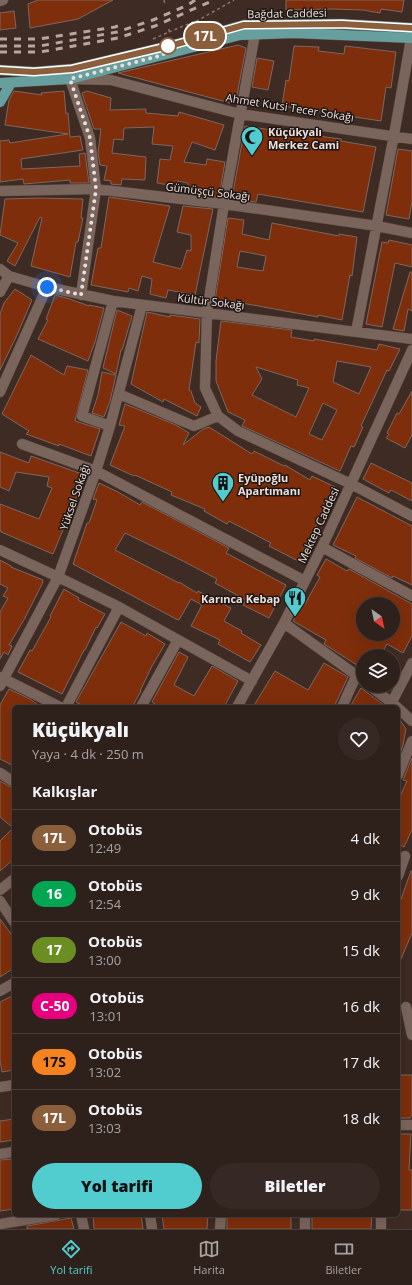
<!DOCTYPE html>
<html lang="tr">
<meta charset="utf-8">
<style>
body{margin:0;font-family:"Open Sans",sans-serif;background:#362824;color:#f1f3f6;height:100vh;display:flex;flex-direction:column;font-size:15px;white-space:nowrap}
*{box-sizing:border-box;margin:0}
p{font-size:13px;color:#a7a3a3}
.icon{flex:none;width:22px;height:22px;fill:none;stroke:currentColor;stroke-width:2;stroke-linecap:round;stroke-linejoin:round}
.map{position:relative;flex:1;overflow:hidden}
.side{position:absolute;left:12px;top:705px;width:388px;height:512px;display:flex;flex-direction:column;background:#2e201b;border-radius:6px;box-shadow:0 4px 16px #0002,0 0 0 1px #493e3a}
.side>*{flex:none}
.badge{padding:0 8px;border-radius:13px;font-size:14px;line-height:26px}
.needle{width:26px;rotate:147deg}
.fabs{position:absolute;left:356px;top:597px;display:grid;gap:8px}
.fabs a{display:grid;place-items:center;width:44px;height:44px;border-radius:50%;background:#2e201b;box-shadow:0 4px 16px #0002,0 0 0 1px #493e3a;font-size:20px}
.you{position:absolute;width:20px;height:20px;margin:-10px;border:3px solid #fff;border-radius:50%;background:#1a73e8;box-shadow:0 0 0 6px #1a73e833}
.map>.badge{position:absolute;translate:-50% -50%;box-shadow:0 0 0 2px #fff}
h2{padding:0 20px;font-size:15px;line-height:36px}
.round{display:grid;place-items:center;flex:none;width:42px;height:42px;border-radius:21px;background:#362824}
.overview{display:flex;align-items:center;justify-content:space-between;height:68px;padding:0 20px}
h1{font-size:19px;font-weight:800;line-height:30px}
.primary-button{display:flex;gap:8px;margin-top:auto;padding:8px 20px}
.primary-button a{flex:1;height:46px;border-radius:24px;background:#52cdcf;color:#111;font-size:16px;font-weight:800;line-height:46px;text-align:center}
.primary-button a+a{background:#362824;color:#f1f3f6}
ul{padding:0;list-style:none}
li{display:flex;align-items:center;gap:12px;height:56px;padding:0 20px;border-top:1px solid #493e3a}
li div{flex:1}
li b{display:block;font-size:15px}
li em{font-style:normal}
li .badge{min-width:44px;font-weight:700;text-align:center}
.dock{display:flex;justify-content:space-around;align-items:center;height:56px;border-top:1px solid #493e3a;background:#2e201b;font-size:11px;color:#a7a3a3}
.dock a{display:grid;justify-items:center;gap:2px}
.dock .current{color:#52cdcf}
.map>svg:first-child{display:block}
</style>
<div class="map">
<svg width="412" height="1229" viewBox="0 0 412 1229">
<rect width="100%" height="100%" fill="#3e2b24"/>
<path fill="#7e2e0b" stroke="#7d675f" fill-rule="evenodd" d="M38,0H113L78,19L30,28L28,4Z
M286,0H404L402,12L381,9L380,13L363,10L332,9L286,10Z
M14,11L16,28L0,30V13Z
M238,45L246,48L236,100L230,103L118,73Z
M294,46L319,47L318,51L344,54L345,46L396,52L391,88L386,87L381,121L282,106L286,80L289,81Z
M257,58L274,61L268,90L252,87Z
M14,91L42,95L41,93L64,91L66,114L68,113L70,137L80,136L83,150L21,159L22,169L80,166L79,154L85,153L89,183H70V180L24,184L23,179L0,182V141L9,140L10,143L68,134L5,125L9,100Z
M87,91L111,98L110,110L146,109V113L178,116L179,112L224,125L215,150L192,142L184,162L206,165L207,159L225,162L219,197L200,195L202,189L188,187V183L178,181L176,186L157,183L160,159L170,160L173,146L152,144L154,127L124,128L123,140L114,139L112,153L146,157L145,180L122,179L121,185L111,184V181L104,180L107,166L100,165L98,153L101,129H94L82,93Z
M245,126L278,131V129L311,137V135L341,139V141L376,147L363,212L258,194L256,202L232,198Z
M398,149L412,151V201L409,219L386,215Z
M109,197L170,206L153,262L181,269L187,250L191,251V235L177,232L183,206L213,209L195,295L168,290L166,298L150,294L152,279L142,276L138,291L129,288L128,292L91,285L98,248H101Z
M38,198L83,199L81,218H83L78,242H76L70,277L31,266L42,218L40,217L15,266L7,261L18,243L0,235L5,199Z
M228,218L244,220L242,234L269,240L272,223L339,236V234L357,237L352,276L350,275L342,320L318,315V317L231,301V302L215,300ZM240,251L266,256L263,271L237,267Z
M389,240L412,245V267L395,263L382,327L366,324L382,242L388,243Z
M410,272H412V311L408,309L404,331L393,329Z
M15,289L32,300L17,335L0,370V314L4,303Z
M55,295L70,299L89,306V305L104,308L95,342L88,361L38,339L48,320L46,319Z
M117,310L132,316L122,350H121L116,374L103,368Z
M147,312L170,317V315L200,319L199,343L196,342L189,390L191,391L195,403L201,407L197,416L164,399L163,402L131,384Z
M221,321L292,330L291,337L314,341V339L377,350L379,344L400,349L389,371L387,370L361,426L363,427L354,447L351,446L340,471L242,426L245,420L228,412L216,381V361ZM337,361L371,367L359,394L333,382ZM256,367L298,380L297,385L309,388L296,417L252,395L262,379ZM323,403L337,410L322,440L309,434Z
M31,355L64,375L67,366L88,370L75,421L100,429L91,456L59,444V446L26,434L29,431L2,414Z
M102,372L116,375L110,401L104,417L92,413L98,395Z
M412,391V435L405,448L386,438L389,434L387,433L397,413L399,414Z
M125,404L176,425L189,433L183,445L203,429L209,427L252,454L254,451L284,466L285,465L310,480L312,476L335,487L325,505L326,506L298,561L269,546L271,543L229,521L227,524L204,511L205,509L171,495L172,492L135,475L134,476L110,465L125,426L119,425Z
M0,452L29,463L31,456L85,475L77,496L53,554L1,532L0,529V504L39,519L52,488L47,486L49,477L16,472L9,491L0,487Z
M371,463L412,483V501L391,490L389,493L363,479Z
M99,483L118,492L140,505L142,502L229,548L226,553L286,585L269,618L243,605L246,600L215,583L217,579L183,561L125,533L115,550L179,583V582L197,593L198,591L231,608L224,621L242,631L241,633L261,645L250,662L218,644L220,640L191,626L202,605L191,599L179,620L176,619L73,564L87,523H89L97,500L93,499Z
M357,497L412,526V585L393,576L392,578L355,558L356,556L333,545Z
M326,559L347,571L349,569L412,604V636L403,653L387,644L380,656H363V669L324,644L326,640L293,621L304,604H305L320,577L317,575ZM363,604H393V634H363Z
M0,560L11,566V567L43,580L42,584L25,618L9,645L12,646L8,655L4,652L0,659V612L8,598L3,596L8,588L0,584Z
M64,589L79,598L78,600L105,614L97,628L96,627L85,650H84L62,694L18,672L30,650L32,651L51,617L50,616Z
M121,622L146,636L147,633L165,644L152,666L140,691H141L132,707H85L76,702Z
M179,652L188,657L174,685L194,696L212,666L238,681L224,707H160L152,702Z
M324,663L348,677L334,707H253L275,671L308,690Z
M361,688L385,706L386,707H356L351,705Z
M9,689L30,699L41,707H14V766L0,759V705Z
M398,717L406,729L403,745L401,751L398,750Z
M412,758V830L404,847L398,844V801L407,781L403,780Z
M0,781L14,789V859L0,871V841L13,828L0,817Z
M411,871H412V933L398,966V901L400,902Z
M0,919L14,938V968L0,977Z
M14,995V1070L2,1072L0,1060V1002Z
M398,1075H412V1115L410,1118H398Z
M14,1119V1140L0,1142V1121Z
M398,1134H411L409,1170H412V1210H398Z
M14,1159V1190H12L14,1209L0,1211V1160Z
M93,1215H141L143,1229H94Z
M162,1215H208L207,1229H164Z
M227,1215H291V1229H227Z
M312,1215H372L371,1229H312Z
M71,1218L74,1229H27V1226Z"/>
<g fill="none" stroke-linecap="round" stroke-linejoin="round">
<g stroke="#584843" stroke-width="11">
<path id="minor" d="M0,1L3,0
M255,34L224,204L207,312L205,388L218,416L238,431L351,484L412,516
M0,191L96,189L224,204L377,226L412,233
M0,269L9,276L0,292
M9,276L47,287L113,301L412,339
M81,295L96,189L90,138L70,79L111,80L240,114L412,139
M356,332L394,135L412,33
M0,392L47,287
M119,394L194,426L218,416
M110,426L82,416L113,301
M22,444L96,471L305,581
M322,547L412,596
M0,550L58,577L119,607L252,681
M284,623L363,680
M0,677L60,707
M0,686L58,577L96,471L110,426L142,305
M370,686L397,707
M392,702L412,663
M66,707L119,607
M141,707L178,640
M237,707L284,623L322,547L412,350
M342,707L356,676
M398,708L412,721
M0,773L14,782
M398,775L412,741
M398,876L405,856
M0,890L14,879
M0,901L14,922
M0,991L14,983
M406,1007L412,1035
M0,1087L14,1085
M398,1125H412
M0,1154L14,1152
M81,1215L84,1229
M150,1215L152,1229
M381,1215V1229
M0,1224L56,1215
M220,1229L221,1215
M305,1229V1215"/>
</g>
<g stroke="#584843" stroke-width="11">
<path id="major" d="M0,70L34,72L72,69L177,44L244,25L341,24L412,28
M0,83L70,79L240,35L293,33L412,38
M0,102L11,83"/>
</g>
<path stroke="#877670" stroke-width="1.5" stroke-dasharray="3 3" stroke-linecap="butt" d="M164,0L165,5
M188,30L195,22L234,0
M169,32L193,22
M153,39L169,32V29"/>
<use href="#minor" stroke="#7a655d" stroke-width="10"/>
<use href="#major" stroke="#669f9d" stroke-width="10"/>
<path stroke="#b6a7a2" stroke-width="3" stroke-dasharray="7 7" stroke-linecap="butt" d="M0,39H39L115,27L123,24
M0,46H40L117,32L153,20L188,5L195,0
M0,52H40L118,38L155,26L214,0"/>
</g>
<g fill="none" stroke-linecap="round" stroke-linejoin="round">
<g stroke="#fff" stroke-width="9">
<path id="line" d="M0,70L34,72L72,69L177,44L244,25L342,24L412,28"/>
</g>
<use href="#line" stroke="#8b5e3c" stroke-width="6"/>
<path stroke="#ecdfdb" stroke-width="4" stroke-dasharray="0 7.2" d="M47,287L81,295L96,189L90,138L70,79L163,55L168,46"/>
</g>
<defs>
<g id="mosque-pin" transform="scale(1.15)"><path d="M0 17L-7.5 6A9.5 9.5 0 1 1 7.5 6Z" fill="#52cdcf" stroke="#1e1613"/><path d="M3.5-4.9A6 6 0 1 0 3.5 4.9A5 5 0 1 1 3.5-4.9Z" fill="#111"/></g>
<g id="building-pin" transform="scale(1.15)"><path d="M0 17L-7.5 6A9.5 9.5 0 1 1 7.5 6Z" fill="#52cdcf" stroke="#1e1613"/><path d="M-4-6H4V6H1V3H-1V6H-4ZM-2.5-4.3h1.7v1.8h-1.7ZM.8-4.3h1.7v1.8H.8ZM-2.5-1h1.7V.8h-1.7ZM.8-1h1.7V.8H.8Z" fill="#111"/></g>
<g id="restaurant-pin" transform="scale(1.15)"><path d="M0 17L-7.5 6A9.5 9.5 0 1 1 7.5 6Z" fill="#52cdcf" stroke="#1e1613"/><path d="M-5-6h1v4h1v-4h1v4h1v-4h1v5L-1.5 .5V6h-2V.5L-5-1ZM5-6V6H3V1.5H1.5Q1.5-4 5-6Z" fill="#111"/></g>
</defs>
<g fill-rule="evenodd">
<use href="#mosque-pin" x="252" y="137"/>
<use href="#building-pin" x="223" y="483"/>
<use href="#restaurant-pin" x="295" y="598"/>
</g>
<circle fill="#fff" stroke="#8b5e3c" stroke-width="2" cx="168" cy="46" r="8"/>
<g text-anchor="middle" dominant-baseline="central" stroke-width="3" stroke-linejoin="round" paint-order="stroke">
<g font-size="11" fill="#ecdfdb" stroke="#1e1613">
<text transform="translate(287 13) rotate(-1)">Bağdat Caddesi</text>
<text transform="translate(290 107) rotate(9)">Ahmet Kutsi Tecer Sokağı</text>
<text transform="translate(208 191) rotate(7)">Gümüşçü Sokağı</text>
<text transform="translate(211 301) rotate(7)">Kültür Sokağı</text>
<text transform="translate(74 497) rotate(-71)">Yüksel Sokağı</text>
<text transform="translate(318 525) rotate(-65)">Mektep Caddesi</text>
</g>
<g font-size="11" font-weight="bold" fill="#ecdfdb" stroke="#1e1613" text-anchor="start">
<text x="268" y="131">Küçükyalı<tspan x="268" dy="13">Merkez Cami</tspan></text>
<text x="238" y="477">Eyüpoğlu<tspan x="238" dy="13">Apartımanı</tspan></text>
<text x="280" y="598" text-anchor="end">Karınca Kebap</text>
</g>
</g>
</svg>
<div class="fabs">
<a><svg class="needle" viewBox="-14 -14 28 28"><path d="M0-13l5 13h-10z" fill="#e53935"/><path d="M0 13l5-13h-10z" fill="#a7a3a3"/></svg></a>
<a><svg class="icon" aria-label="layers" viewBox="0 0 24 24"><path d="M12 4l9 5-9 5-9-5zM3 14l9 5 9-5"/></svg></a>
</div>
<div class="you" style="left:47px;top:287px"></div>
<b class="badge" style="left:205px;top:36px;background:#8b5e3c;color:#fff">17L</b>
<section class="side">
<div class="overview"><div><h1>Küçükyalı</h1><p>Yaya · 4 dk · 250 m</p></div><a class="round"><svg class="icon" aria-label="heart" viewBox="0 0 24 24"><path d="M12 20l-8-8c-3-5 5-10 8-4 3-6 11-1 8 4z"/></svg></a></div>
<h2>Kalkışlar</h2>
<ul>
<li><span class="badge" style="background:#8b5e3c;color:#fff">17L</span><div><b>Otobüs</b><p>12:49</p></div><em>4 dk</em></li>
<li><span class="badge" style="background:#00a651;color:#fff">16</span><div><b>Otobüs</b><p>12:54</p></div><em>9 dk</em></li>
<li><span class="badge" style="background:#6b8e23;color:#fff">17</span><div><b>Otobüs</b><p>13:00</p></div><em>15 dk</em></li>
<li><span class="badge" style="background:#e6007e;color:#fff">C-50</span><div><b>Otobüs</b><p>13:01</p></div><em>16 dk</em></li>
<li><span class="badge" style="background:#f58220;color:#111">17S</span><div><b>Otobüs</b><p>13:02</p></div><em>17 dk</em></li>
<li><span class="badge" style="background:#8b5e3c;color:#fff">17L</span><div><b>Otobüs</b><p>13:03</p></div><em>18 dk</em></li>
</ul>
<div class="primary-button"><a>Yol tarifi</a><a>Biletler</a></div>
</section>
</div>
<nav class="dock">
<a class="current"><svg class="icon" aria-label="directions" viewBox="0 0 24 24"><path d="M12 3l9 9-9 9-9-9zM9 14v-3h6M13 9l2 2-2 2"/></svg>Yol tarifi</a>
<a><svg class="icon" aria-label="map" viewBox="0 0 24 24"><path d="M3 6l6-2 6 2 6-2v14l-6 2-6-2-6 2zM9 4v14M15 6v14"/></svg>Harita</a>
<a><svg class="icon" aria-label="tickets" viewBox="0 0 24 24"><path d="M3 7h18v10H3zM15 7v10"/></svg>Biletler</a>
</nav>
